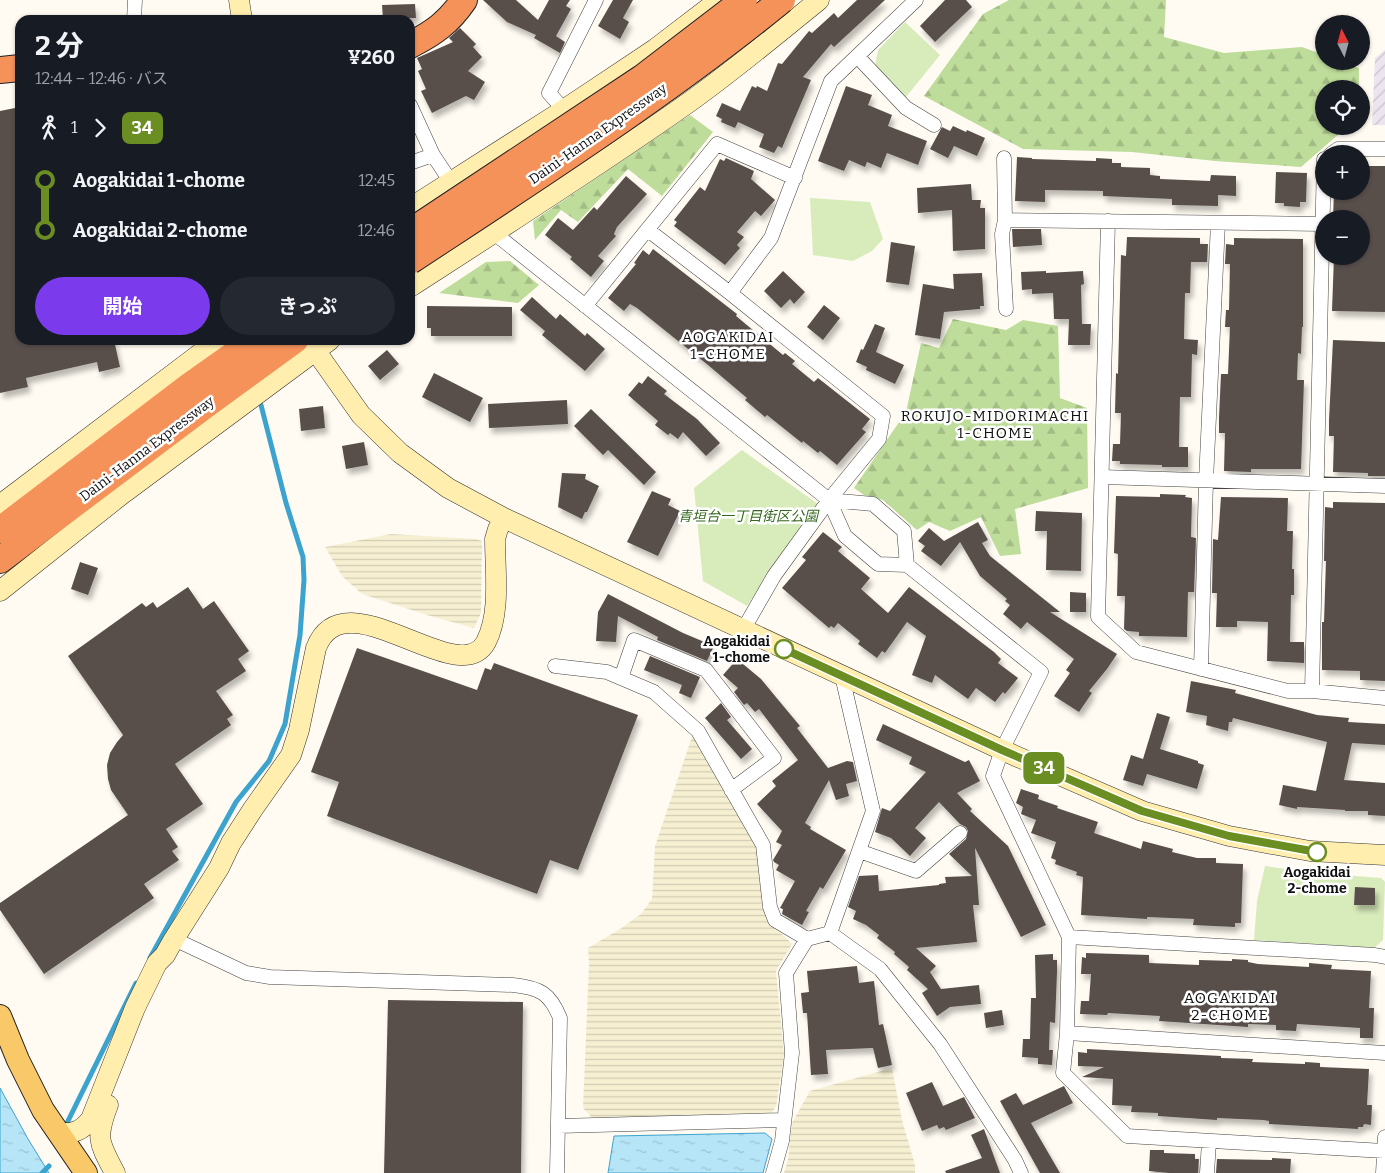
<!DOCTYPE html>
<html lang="ja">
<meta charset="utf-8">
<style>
body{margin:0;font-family:Bitter,"Noto Sans JP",serif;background:#242831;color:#f1f3f6;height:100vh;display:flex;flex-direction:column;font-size:19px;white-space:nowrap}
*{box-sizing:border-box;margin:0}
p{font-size:16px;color:#9ea1a6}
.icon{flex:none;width:28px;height:28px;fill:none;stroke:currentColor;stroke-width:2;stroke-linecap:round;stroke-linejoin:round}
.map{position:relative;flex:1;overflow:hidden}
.sheet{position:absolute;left:15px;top:15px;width:400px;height:330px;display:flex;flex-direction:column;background:#171b24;border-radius:15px;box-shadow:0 1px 4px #0004}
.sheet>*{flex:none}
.badge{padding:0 10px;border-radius:8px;font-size:18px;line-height:32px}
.needle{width:32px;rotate:354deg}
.buttons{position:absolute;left:1315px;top:15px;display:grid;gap:10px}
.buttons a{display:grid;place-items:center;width:55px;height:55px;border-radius:50%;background:#171b24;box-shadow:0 1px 4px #0004;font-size:25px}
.map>.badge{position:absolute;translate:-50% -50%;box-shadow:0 0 0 2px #fff}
.legs{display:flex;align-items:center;gap:8px;height:55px;padding:0 20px;font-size:16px}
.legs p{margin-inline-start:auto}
.overview{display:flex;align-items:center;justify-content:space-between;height:85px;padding:0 20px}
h1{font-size:28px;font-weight:700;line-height:38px}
.primary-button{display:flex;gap:10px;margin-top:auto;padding:10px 20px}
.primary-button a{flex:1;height:58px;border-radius:30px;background:#7c3aed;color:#fff;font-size:20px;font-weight:700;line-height:58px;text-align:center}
.primary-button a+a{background:#242831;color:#f1f3f6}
ul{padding:0 20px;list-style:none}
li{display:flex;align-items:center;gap:18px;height:50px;font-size:19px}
li i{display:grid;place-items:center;width:8px;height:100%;margin:0 6px;background:currentColor}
li i::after{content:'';width:12px;height:12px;margin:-6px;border:4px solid;border-radius:50%;background:#171b24}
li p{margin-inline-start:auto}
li:first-child i{background:linear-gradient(#0000 50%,currentColor 0)}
li:last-child i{background:linear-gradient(currentColor 50%,#0000 0)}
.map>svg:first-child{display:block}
</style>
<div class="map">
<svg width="1385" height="1173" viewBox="0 0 1385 1173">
<defs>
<pattern id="industrial-furrows" width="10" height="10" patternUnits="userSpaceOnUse" patternTransform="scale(1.25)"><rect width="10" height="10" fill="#ece4ee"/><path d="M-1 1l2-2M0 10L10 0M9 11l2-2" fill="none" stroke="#c9c3cb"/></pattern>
<pattern id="farmland-rules" width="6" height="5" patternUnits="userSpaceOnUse" patternTransform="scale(1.25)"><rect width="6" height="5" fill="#f6efd2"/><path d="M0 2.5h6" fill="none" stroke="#d2ccb3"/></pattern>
<pattern id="forest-firs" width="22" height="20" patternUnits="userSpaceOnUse" patternTransform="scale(1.25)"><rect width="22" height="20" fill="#bedc9a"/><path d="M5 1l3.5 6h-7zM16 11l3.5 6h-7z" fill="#a2bc84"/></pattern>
<pattern id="water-ripples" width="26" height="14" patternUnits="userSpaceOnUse" patternTransform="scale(1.25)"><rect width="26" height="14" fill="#b6e5f7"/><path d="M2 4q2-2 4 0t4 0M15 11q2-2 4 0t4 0" fill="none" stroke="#9bc3d3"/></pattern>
<filter id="shadow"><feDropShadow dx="3" dy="5.5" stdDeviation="2.5" flood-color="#0004"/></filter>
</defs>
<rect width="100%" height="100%" fill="#fffbf2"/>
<path fill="url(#industrial-furrows)" d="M1385,50V125H1372L1375,58Z"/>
<path fill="url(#farmland-rules)" d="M391,534L476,539L482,541L481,613L474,628L427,615L362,594L342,576L325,547Z
M693,734L756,845L766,918L792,944L776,971L784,1055L776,1107L771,1113L593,1119L583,1108L589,964L588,948L620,929L641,914L652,899L655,846Z
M892,1068L902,1120L915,1165V1173H784L788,1160L792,1123L810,1091Z"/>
<path fill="url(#forest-firs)" d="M1009,0H1166L1164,37L1224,53L1302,47L1324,55V61H1340L1359,68V89H1324V126H1348L1301,167L1215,161L1132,152L1023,149L924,96L983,14Z
M690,115L713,132L662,196L628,169L578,222L561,210L535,240L533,221Z
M510,261L539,285L518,303L439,293L486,262Z
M953,319L1006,330L1023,320L1058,326L1060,398L1087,408L1088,488L1015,509L1021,554L1000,556L981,517L950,531L929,522L917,530L883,500L864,495L854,488L906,412L921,343L939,348Z"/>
<path fill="#d8ebbb" d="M905,22L940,55L906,97L875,66L878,50Z
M810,198L870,202L883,239L872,251L853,261L813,255Z
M742,450L818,504L747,606L703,581L694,488Z
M1265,866L1317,873L1381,878L1385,882L1383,940L1374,948L1254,940L1257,901Z"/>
<path fill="url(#water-ripples)" stroke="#3ca3cf" d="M0,1088L28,1139L49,1173H0Z
M765,1133L772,1139L763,1173H608L614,1136Z"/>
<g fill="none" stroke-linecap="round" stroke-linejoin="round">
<path stroke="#3ca3cf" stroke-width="5" d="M150,958L236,802L269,761L285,724L300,635L304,580L303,557L286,503L261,405
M65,1127L136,983
M42,1173L49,1166"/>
</g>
<path fill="#594f4c" filter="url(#shadow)" d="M483,0H516L538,20L549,0H570L566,6L571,9L556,36L565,42L560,53L534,38L536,35L507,22Z
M613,0H633L623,18L629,22L620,39L598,26Z
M857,0H885L834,47L831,44L803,77L811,80L782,148L778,146L774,153L759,147L764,134L738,122L735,128L721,122L722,119L716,116L722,103L740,111L752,86L756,88L757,86L767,91L778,63L782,64L809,31L812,33L834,13L838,18Z
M945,0H966L972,7L935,42L920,26Z
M415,4L416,18L383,19L382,5Z
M460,28L476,44L473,47L482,57L468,71L485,82L474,100L466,96L432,113L421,91L426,89L418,71L422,69L417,58L453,42L449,38Z
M846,86L872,95L868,105L892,115L888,126L927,141L918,165L887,153L881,168L867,162L865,167L849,160L844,171L818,161Z
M20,107V340H114L120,367L99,372L97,362L26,378L28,387L0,393V111Z
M953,126L966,132L967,130L985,138L977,156L954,146L948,158L930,149L942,127L950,131Z
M1017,157L1032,158V159L1096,161V158L1112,159V163H1121V167L1150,168V175L1160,176V179L1210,181L1211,175L1236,176V196L1218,195V206L1172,205V199L1103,196V191L1045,190V202L1015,201Z
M726,158L754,171L751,179L775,200L761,216L755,211L737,232L744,237L737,245L740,248L725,265L674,226L677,222L674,220L700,187L705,191L720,159L724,161Z
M1361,166H1385V312L1332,311L1334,256H1361V219H1333L1334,191H1361Z
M1276,172L1307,173L1306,202H1300V207L1284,206V203H1275Z
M626,176L647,194L617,227L614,234L616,236L598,256L604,261L591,277L570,259L572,257L545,235L558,218L573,230L594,207L597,210Z
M971,184L972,200H981L980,208H985V249L953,251L952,210L918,213L917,188Z
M1012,229H1041L1042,245L1013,247Z
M1127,237L1200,238V244H1208L1207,262H1191L1190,293H1185L1184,339L1198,340L1197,355L1192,354L1191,397H1180L1179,447H1188V467H1162V465L1120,464V461H1112L1113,444H1120L1121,413H1115L1116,373L1118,374L1121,255L1126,256Z
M1234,238L1303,239V327H1302L1301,354L1298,353L1297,380H1304L1301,469H1251V472L1224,471L1225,433H1219V418L1221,374H1228L1230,327H1225L1226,310H1229L1230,264H1225L1226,244L1234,245Z
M891,242L915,246L909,285L886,282Z
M653,249L737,314L736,316L783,355L785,353L795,361L792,364L814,382L818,378L870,419L862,429L866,432L837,465L820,451L818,453L803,441L802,443L767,415L765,417L745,400L747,398L708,365L637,308L630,304L624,311L608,298L636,264L634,263L643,250L649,255Z
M783,271L805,292L794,304L790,299L781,308L764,291Z
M1046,271V273L1083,271L1084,284L1081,285L1082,324H1091L1090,345H1068L1069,319H1054L1053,293L1032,294V289L1022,290L1021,272Z
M982,273L984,306H980V309L944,312L940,339L915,335L923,284L954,289L953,274Z
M532,297L556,319L560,314L585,336L587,333L605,349L585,371L542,335L545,331L520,310Z
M824,305L840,318L823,340L807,327Z
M427,306L512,307V336H431V328H427Z
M875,324L885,328L876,352L904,365L895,384L866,370L867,367L856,362L861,349L863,350Z
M1333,340L1385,342V476H1368V473L1333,472L1334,436H1329V420Z
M387,350L399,364L380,380L368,366Z
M434,373L483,398L470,422L422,397Z
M648,376L667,391L664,394L697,419L720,443L706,456L683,432L678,439L670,433L668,435L655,425L658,421L628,395L639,382L642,384Z
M567,400L568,424L489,428L488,404Z
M323,406L325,428L301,431L299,409Z
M591,409L656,472L644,485L608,450L603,455L574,426Z
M364,442L368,465L346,469L342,446Z
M562,473L586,474L585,479L599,486L587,512H585L582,519L558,507Z
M652,491L671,499L668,505L680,511L658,556L627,542Z
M1160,494L1186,495L1185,497L1192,498L1191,537L1196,538L1194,592H1188L1187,637L1139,636V632L1127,631L1124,629L1125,596H1117L1118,554L1114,553L1116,496L1160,497Z
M1221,497L1288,498L1287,531H1293L1292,569H1294V595H1291L1290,642H1304V663L1267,661L1268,622L1237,621V627H1216L1217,593H1212L1213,539L1218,540Z
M1333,502L1385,503V681L1360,680V671L1322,670V622H1324L1326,561H1324L1325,507L1333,508Z
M1036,511L1082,513L1081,571L1046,570L1047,531H1035Z
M978,522L988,540L982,543L990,556L1060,612H1050L1117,654L1107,669L1089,691L1092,693L1079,712L1054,696L1070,673L1066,670L1074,659L1027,622L1021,629L1003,614L1010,605L1005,601L1007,599L980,576L960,542L941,566L921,551L925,546L918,541L929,528L944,541Z
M823,532L842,547L838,551L870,578L861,589L888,613L909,587L994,652L1001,659L998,663L1018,678L1005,694L1003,692L995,702L976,688L968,699L935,675L932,683L912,675L926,636L907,622L885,653L882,651L877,658L858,644L860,641L838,623L834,628L831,626L829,628L782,588L806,560L802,557Z
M80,562L98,568L88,595L71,589Z
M188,587L203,609L214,601L249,651L238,659L246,671L216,691L233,715L227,719L231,725L175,764L203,804L166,829L178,847L172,851L179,860L144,884L154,898L44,974L0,910V903L128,815L111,790L108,779L107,765L110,753L117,742L123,735L68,656L142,603L146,607L153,602L157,608Z
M1070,592L1086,593V612H1070Z
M608,594L683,633L714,646L707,661L657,640L658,637L618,616L616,642L596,641L598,612Z
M357,648L477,690L485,668L491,670L494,663L638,715L578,870L550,860L537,894L327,816L339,782L311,772Z
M650,656L700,677L691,698L679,693L682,685L644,670Z
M737,659L761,679L775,696L800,726L797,728L828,768L847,761L853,762L857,781L846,784L849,796L836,800L829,780L805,823L811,827L810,829L846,850L823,889L820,887L806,911L809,912L802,925L782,914L783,909L780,908L795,881L776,870L779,865L774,862L773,860L782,845L776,842L782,831L757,804L776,786L772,781L798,760L759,709L755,712L747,703L744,705L734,692L738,688L723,675Z
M1191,681L1236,690L1235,693L1317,715L1349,718L1348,722L1385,724V745L1352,743L1344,780L1385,783V816L1368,815V811H1345V810L1297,807V809L1279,805L1283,785L1316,791L1327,742L1233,718L1232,722H1229L1228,731L1206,725L1207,716L1186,712Z
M721,703L731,717L727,720L752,749L741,759L705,718Z
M1157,713L1170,717L1160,749L1198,761V763L1204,765L1197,789L1147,774L1143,786L1123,780L1131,755L1143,759Z
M883,724L965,762L969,760L980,781L957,793L972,809L970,811L1008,846L1046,925L1021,937L975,848L979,905H973L977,942L916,948L936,966L930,972L941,989L979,985L981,1004L950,1007L937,1016L922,993L928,989L907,970L909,967L894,954L895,952L877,938L879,935L866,925L853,919L856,911L848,907L859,876L878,875L879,891L939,885V884L946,883L945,877L972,876L949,854L966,839L968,831L966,827L960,824L939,802L915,828L926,838L910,856L891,838L875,832L882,808L890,811L926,772L909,764L912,757L876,740Z
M1021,789L1039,795L1038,799L1058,806L1057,808L1098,822L1094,833L1141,849L1143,841L1173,849L1172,852L1197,858H1216V863L1243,864L1241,923H1235V927L1193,925L1194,919L1147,917V919L1081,915L1083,877L1076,875L1077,872L1055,864L1056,860L1051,858L1056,842L1031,833L1036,820L1021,814L1023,807L1016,803Z
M1355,887L1375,888V905H1354Z
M1086,953L1149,955V963L1199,965V960L1232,961V959L1248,960V962L1258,964L1309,967V963L1332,965L1331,969L1371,971L1369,1008H1374L1373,1038H1360V1028L1297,1024L1296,1031L1276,1030V1025L1248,1024V1027L1159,1021L1160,1016L1108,1013L1107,1015L1080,1014L1081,1001H1089L1091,974H1081L1082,957L1086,958Z
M1053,954V960H1057V972L1055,1023L1050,1022L1049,1050H1053L1052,1065L1038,1064V1058L1022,1057L1023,1039H1030L1031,998H1036L1035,955Z
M857,966L859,983L874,981L879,1025L883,1024L892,1065L878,1068L873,1048L826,1050L828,1074L811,1075L807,1013H803L801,993L809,992L807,971Z
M388,1000L523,1002L521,1173H384Z
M1002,1010L1004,1025L986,1028L984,1013Z
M1087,1049L1221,1056V1058L1253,1059L1252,1062L1305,1064V1062L1320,1063V1067L1369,1069L1367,1105H1372L1371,1125L1364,1124L1363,1127H1358V1129L1269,1124V1121L1263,1120L1217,1118V1120L1158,1116V1113L1131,1112L1132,1106L1112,1105L1113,1079L1082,1077L1104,1067L1078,1066V1052L1087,1053Z
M932,1082L943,1106L964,1097L975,1118L946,1130L944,1127L939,1129L937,1125L922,1131L906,1093Z
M1064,1086L1073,1103L1031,1123L1060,1173H1040L1000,1101L1016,1093L1023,1105Z
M984,1129L1000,1173H946L945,1171L982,1158L971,1135Z
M1150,1150H1164V1153L1195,1154V1159H1199L1198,1173H1169L1149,1171Z
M1272,1158L1291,1159L1290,1173H1216L1217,1159L1272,1160Z"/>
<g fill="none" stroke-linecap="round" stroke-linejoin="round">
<g stroke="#434343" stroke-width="15">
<path id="street" d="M134,20L135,0
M857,56L906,108L934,125
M410,105L433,155L455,188
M564,110L549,93L596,0
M1331,154L1338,149H1385
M1004,158L1005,220L1322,224
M410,163L433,155
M1005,220L1002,234L1006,309
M1108,221L1098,617L1136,652L1288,691H1312L1385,698
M489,227L494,233L829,500L845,536L878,564L907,565L904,531L873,504L829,500
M648,230L730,293L883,416L879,439L829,500L774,576L743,630
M730,293L771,238L831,81L916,0
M585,306L717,144L795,178
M1102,477L1385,486
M907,565L1041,672L1002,750L993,776L1069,937L1067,1033L1063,1073L1127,1136L1384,1151
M555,666L607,672L654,692L698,731L763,845L770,907L775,920L807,939
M1201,669L1206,481L1218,223
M621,678L634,640L706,670L774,758L731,790
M1312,691L1324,159
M859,851L916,871L960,833
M830,933L873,811L842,676
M1069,937L1375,955L1385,957
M174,939L246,973L270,977L513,985C540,988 550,993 560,1018L557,1173
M1067,1033L1385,1053
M558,1126L783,1120
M773,1173L782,1141L792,1053L786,973L807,939L830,933L880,969L940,1044L1015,1160L1021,1173
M1207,1173L1209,1142
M1383,1173L1385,1137"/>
</g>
<g stroke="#323232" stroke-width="21">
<path id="secondary" d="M239,0L242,20
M410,208L559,113L655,49L719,0
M410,287C503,227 597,167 688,103C733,71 776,35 819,0
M310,340L315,350L361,415L400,453L448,488L504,518L1002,750L1142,811L1229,836L1310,851L1385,855
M0,505L218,340
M0,591L121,495L330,340
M108,1105C95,1138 99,1143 115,1173
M59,1133C73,1134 82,1131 91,1119L135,1008L157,963L165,955L174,939L219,868L231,843L253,809L291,755L299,730L316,648C345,574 458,693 486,642C501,613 495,571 495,539L498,529L504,518"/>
</g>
<g stroke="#212121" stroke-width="24">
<path id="primary" d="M0,1016L18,1060L43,1110L86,1173"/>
</g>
<g stroke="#212121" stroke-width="28">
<path id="highway" d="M410,45C434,33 449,22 464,0
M0,70L20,68
M0,530L189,386L254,340
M0,560L203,407L295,340"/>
</g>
<use href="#street" stroke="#fff" stroke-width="14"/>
<use href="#secondary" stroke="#ffeead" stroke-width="20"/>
<use href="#primary" stroke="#f9c868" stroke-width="22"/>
<use href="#highway" stroke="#f5925a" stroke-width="26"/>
<g stroke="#212121" stroke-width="28" stroke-linecap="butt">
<path id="highway-bridge" d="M410,232L642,78L744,0
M410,261C536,178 664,96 782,0"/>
</g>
<use href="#highway-bridge" stroke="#f5925a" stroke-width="26"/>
</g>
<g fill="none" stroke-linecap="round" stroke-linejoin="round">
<g stroke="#fff" stroke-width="11">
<path id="line-1" d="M784,649L1002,750L1142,811L1229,836L1317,852"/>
</g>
<use href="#line-1" stroke="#6b8e23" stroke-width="8"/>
</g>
<g fill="#fff" stroke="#6b8e23" stroke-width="2.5">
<circle cx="784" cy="649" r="9"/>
<circle cx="1317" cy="852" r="9"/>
</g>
<g text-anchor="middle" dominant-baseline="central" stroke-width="5" stroke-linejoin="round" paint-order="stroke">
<g font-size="14" fill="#101010" stroke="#fff">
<text transform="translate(598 134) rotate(-35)">Daini-Hanna Expressway</text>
<text transform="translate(147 449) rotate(-37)">Daini-Hanna Expressway</text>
</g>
<g font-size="14" font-style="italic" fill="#35691e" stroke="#fff">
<text x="748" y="516">青垣台一丁目街区公園</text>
</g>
<g font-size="14" font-weight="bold" fill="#101010" stroke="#fff" text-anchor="end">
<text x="770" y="641">Aogakidai<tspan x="770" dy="16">1-chome</tspan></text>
<text x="1317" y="872" text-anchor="middle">Aogakidai<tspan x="1317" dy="16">2-chome</tspan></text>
</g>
<g font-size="15" letter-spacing="1" fill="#101010" stroke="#fff">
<text x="728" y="337">AOGAKIDAI<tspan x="728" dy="17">1-CHOME</tspan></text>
<text x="995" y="416">ROKUJO-MIDORIMACHI<tspan x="995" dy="17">1-CHOME</tspan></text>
<text x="1230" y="998">AOGAKIDAI<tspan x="1230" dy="17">2-CHOME</tspan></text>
</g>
</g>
</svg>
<div class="buttons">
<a><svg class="needle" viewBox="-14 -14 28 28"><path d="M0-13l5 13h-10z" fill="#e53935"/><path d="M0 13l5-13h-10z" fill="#9ea1a6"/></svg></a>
<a><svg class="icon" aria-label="locate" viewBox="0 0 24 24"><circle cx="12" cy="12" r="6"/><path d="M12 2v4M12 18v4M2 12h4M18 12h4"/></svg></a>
<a>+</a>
<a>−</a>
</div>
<b class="badge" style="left:1044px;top:768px;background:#6b8e23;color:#fff">34</b>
<section class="sheet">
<div class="overview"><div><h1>2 分</h1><p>12:44 – 12:46 · バス</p></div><b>¥260</b></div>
<div class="legs"><svg class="icon" aria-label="walk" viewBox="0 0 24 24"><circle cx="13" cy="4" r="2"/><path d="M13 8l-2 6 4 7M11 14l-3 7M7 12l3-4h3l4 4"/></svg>1<svg class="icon" aria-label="forward" viewBox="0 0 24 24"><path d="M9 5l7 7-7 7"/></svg><b class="badge" style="background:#6b8e23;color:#fff">34</b></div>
<ul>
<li><i style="color:#6b8e23"></i><b>Aogakidai 1-chome</b><p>12:45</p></li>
<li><i style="color:#6b8e23"></i><b>Aogakidai 2-chome</b><p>12:46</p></li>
</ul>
<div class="primary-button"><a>開始</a><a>きっぷ</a></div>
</section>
</div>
